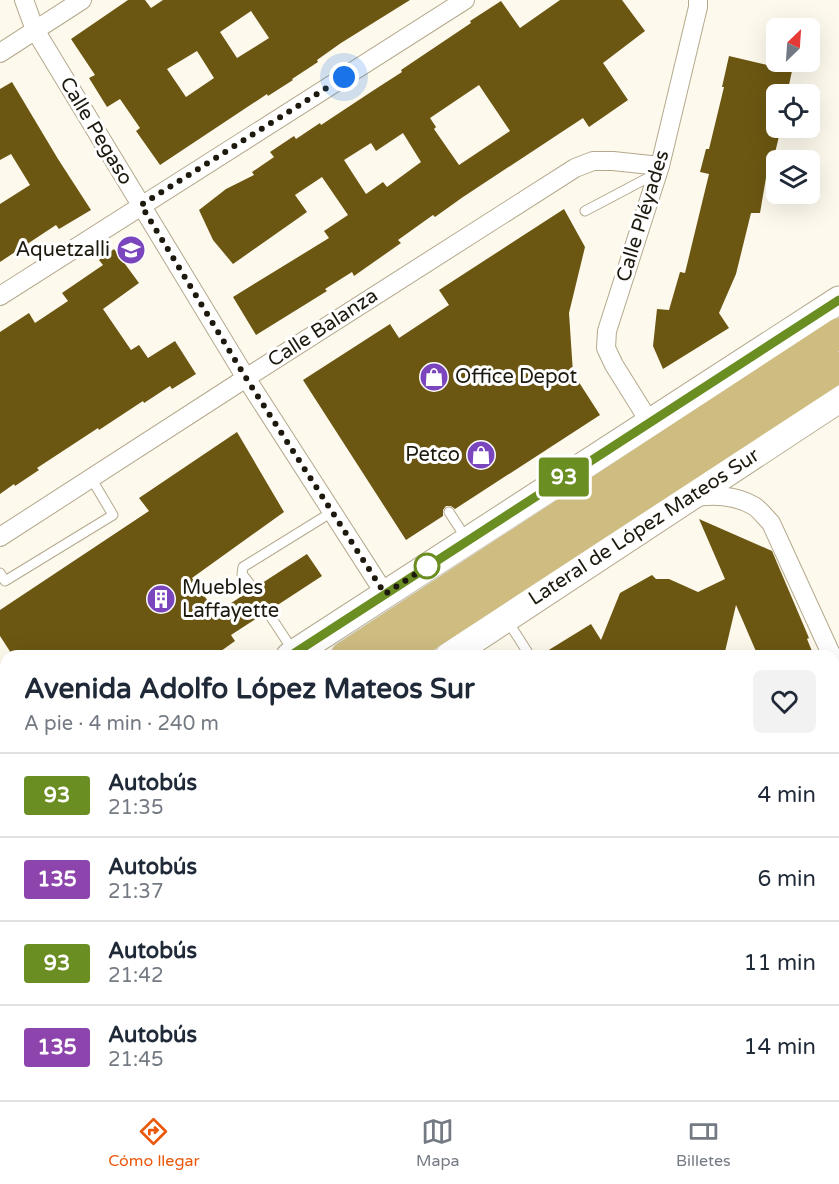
<!DOCTYPE html>
<html lang="es">
<meta charset="utf-8">
<style>
body{margin:0;font-family:"Varela Round",sans-serif;background:#f2f2f3;color:#1f2937;height:100vh;display:flex;flex-direction:column;font-size:22px;white-space:nowrap}
*{box-sizing:border-box;margin:0}
p{font-size:20px;color:#747a83}
.icon{flex:none;width:33px;height:33px;fill:none;stroke:currentColor;stroke-width:2;stroke-linecap:round;stroke-linejoin:round}
.map{position:relative;flex:1;overflow:hidden}
.side{position:absolute;left:0px;top:650px;width:840px;height:452px;display:flex;flex-direction:column;background:#fff;border-radius:18px 18px 0 0;box-shadow:0 6px 24px #0002}
.side>*{flex:none}
.badge{padding:0 12px;border-radius:4px;font-size:21px;line-height:39px}
.needle{width:39px;rotate:25deg}
.controls{position:absolute;left:766px;top:18px;display:grid;gap:12px}
.controls a{display:grid;place-items:center;width:54px;height:54px;border-radius:9px;background:#fff;box-shadow:0 6px 24px #0002;font-size:30px}
.you{position:absolute;width:30px;height:30px;margin:-15px;border:4px solid #fff;border-radius:50%;background:#1a73e8;box-shadow:0 0 0 9px #1a73e833}
.map>.badge{position:absolute;translate:-50% -50%;box-shadow:0 0 0 3px #fff}
.round{display:grid;place-items:center;flex:none;width:63px;height:63px;border-radius:9px;background:#f2f2f3}
.overview{display:flex;align-items:center;justify-content:space-between;height:102px;padding:0 24px}
h1{font-size:28px;font-weight:800;line-height:45px}
ul{padding:0;list-style:none}
li{display:flex;align-items:center;gap:18px;height:84px;padding:0 24px;border-top:2px solid #e0e1e3}
li div{flex:1}
li b{display:block;font-size:22px}
li em{font-style:normal}
li .badge{min-width:66px;font-weight:700;text-align:center}
.dock{display:flex;justify-content:space-around;align-items:center;height:84px;border-top:2px solid #e0e1e3;background:#fff;font-size:16px;color:#747a83}
.dock a{display:grid;justify-items:center;gap:3px}
.dock .selected{color:#ea580c}
.map>svg:first-child{display:block}
</style>
<div class="map">
<svg width="839" height="1100" viewBox="0 0 839 1100">
<rect width="100%" height="100%" fill="#fef9ed"/>
<path fill="#6c5712" fill-rule="evenodd" d="M128,0H145L151,8L163,0H410L341,43L317,60L318,62L292,79L293,80L268,96L267,94L160,165L136,131L140,128L120,99L107,107L89,78L95,75L71,39ZM251,11L269,38L237,58L220,32ZM197,51L214,78L186,97L167,69Z
M560,0H622L645,31L603,63L628,100L589,127L583,118L463,197L435,217L433,215L398,240L401,243L354,276L352,272L325,289L327,291L256,335L233,297L329,238L324,231L348,215L322,177L295,195L307,212L233,264L213,240L199,210L226,189L254,175L252,172L274,157L270,152L294,136L296,139L320,123L321,125L374,90L402,72L401,70L471,23L470,21L501,1L520,28ZM479,85L510,131L459,165L434,129L436,127L430,118ZM403,133L421,162L387,187L383,182L366,194L344,160L371,143L376,151Z
M729,56L792,71L787,94H777V128H781L773,161L769,160L760,213H751L736,274L719,313L729,328L663,369L653,346L657,309L669,310L680,272L685,273L709,174L700,172L706,149H709L724,87H722Z
M12,82L58,159L91,210L59,229L56,225L0,262V204L30,185L11,154L0,160V89Z
M564,209L585,247L569,313L573,373L600,415L455,509L451,506H446L443,510V516L406,540L303,380L390,324L399,338L449,305L439,290Z
M114,249L139,283L103,309L131,350L139,345L148,358L175,341L196,374L172,389L170,386L144,403L143,401L99,430L98,428L37,468L39,470L15,486L14,484L0,494V332L29,313L35,323L68,301L62,293L103,265L99,260Z
M237,432L284,512L192,578L216,613L248,592L251,594H257L259,590V585L307,554L322,576L273,608L269,605L263,606L260,611L262,615L231,635L235,641L214,656H13L0,636V610L149,511L139,498Z
M699,519L772,551L809,638L807,639L814,656H758L736,605L724,656H539L591,624L601,640L620,593L652,575L656,579H669L698,592L725,579Z"/>
<g fill="none" stroke-linecap="round" stroke-linejoin="round">
<g stroke="#b4a98c" stroke-width="11">
<path id="lane" d="M585,211L657,173
M449,512L466,538
M0,573L5,581L113,515L91,478
M253,588L242,574L243,567L332,512
M267,611L294,652
M507,620L530,656
M834,787L839,785
M353,1100L355,1095"/>
</g>
<g stroke="#b4a98c" stroke-width="20">
<path id="street" d="M24,0L35,30L246,378L385,594
M0,53L82,0
M0,296L465,0
M649,421L614,365L606,348L607,331L660,166L698,7V0
M692,498C711,494 736,495 754,506C760,510 766,518 771,523L832,656
M0,537L246,378L575,168L593,161H613L660,166
M834,954L839,956
M101,1095L104,1100
M725,1095L741,1100
M408,1100L410,1095
M589,1100L590,1095"/>
</g>
<g stroke="#b4a98c" stroke-width="29">
<path id="secondary" d="M290,656L839,300
M449,656L839,399
M0,843L6,839
M0,945L6,941"/>
</g>
<g stroke="#dbdad8" stroke-width="32">
<path id="primary" d="M346,656L839,333
M397,656L839,367
M0,881L6,878
M0,914L6,910"/>
</g>
<use href="#lane" stroke="#fff" stroke-width="9"/>
<use href="#street" stroke="#fff" stroke-width="18"/>
<use href="#secondary" stroke="#fff" stroke-width="27"/>
<use href="#primary" stroke="#cebc81" stroke-width="30"/>
</g>
<g fill="none" stroke-linecap="round" stroke-linejoin="round">
<g stroke="#fff" stroke-width="14">
<path id="line" d="M290,656L839,300"/>
</g>
<use href="#line" stroke="#6b8e23" stroke-width="9"/>
<path stroke="#1d190e" stroke-width="6" stroke-dasharray="0 10.8" d="M344,77L141,205L246,378L385,594L434,562L427,566"/>
</g>
<defs>
<g id="school-disc" transform="scale(1.5)"><circle r="9.5" fill="#7b46bd" stroke="#fff"/><path d="M0-5L7-2L0 1L-7-2ZM-4 1L0 2.5L4 1V4Q0 6-4 4Z" fill="#fff"/></g>
<g id="shop-disc" transform="scale(1.5)"><circle r="9.5" fill="#7b46bd" stroke="#fff"/><path d="M-5-2.5h2.3a2.7 3.5 0 0 1 5.4 0H5L5.5 6h-11ZM-1.5-2.5h3a1.5 2.3 0 0 0-3 0Z" fill="#fff"/></g>
<g id="building-disc" transform="scale(1.5)"><circle r="9.5" fill="#7b46bd" stroke="#fff"/><path d="M-4-6H4V6H1V3H-1V6H-4ZM-2.5-4.3h1.7v1.8h-1.7ZM.8-4.3h1.7v1.8H.8ZM-2.5-1h1.7V.8h-1.7ZM.8-1h1.7V.8H.8Z" fill="#fff"/></g>
</defs>
<g fill-rule="evenodd">
<use href="#school-disc" x="131" y="250"/>
<use href="#shop-disc" x="434" y="377"/>
<use href="#shop-disc" x="481" y="455"/>
<use href="#building-disc" x="161" y="599"/>
</g>
<circle fill="#fff" stroke="#6b8e23" stroke-width="3" cx="427" cy="566" r="12"/>
<g text-anchor="middle" dominant-baseline="central" stroke-width="6" stroke-linejoin="round" paint-order="stroke">
<g font-size="20" fill="#1d190e" stroke="#fff">
<text transform="translate(96 131) rotate(59)">Calle Pegaso</text>
<text transform="translate(643 216) rotate(-73)">Calle Pléyades</text>
<text transform="translate(323 328) rotate(-33)">Calle Balanza</text>
<text transform="translate(644 527) rotate(-33)">Lateral de López Mateos Sur</text>
</g>
<g font-size="20" fill="#1d190e" stroke="#fff" text-anchor="end">
<text x="110" y="250">Aquetzalli</text>
<text x="455" y="377" text-anchor="start">Office Depot</text>
<text x="460" y="455">Petco</text>
<text x="182" y="588" text-anchor="start">Muebles<tspan x="182" dy="23">Laffayette</tspan></text>
</g>
</g>
</svg>
<div class="controls">
<a><svg class="needle" viewBox="-14 -14 28 28"><path d="M0-13l5 13h-10z" fill="#e53935"/><path d="M0 13l5-13h-10z" fill="#747a83"/></svg></a>
<a><svg class="icon" aria-label="locate" viewBox="0 0 24 24"><circle cx="12" cy="12" r="6"/><path d="M12 2v4M12 18v4M2 12h4M18 12h4"/></svg></a>
<a><svg class="icon" aria-label="layers" viewBox="0 0 24 24"><path d="M12 4l9 5-9 5-9-5zM3 14l9 5 9-5"/></svg></a>
</div>
<div class="you" style="left:344px;top:77px"></div>
<b class="badge" style="left:564px;top:477px;background:#6b8e23;color:#fff">93</b>
<section class="side">
<div class="overview"><div><h1>Avenida Adolfo López Mateos Sur</h1><p>A pie · 4 min · 240 m</p></div><a class="round"><svg class="icon" aria-label="heart" viewBox="0 0 24 24"><path d="M12 20l-8-8c-3-5 5-10 8-4 3-6 11-1 8 4z"/></svg></a></div>
<ul>
<li><span class="badge" style="background:#6b8e23;color:#fff">93</span><div><b>Autobús</b><p>21:35</p></div><em>4 min</em></li>
<li><span class="badge" style="background:#8e44ad;color:#fff">135</span><div><b>Autobús</b><p>21:37</p></div><em>6 min</em></li>
<li><span class="badge" style="background:#6b8e23;color:#fff">93</span><div><b>Autobús</b><p>21:42</p></div><em>11 min</em></li>
<li><span class="badge" style="background:#8e44ad;color:#fff">135</span><div><b>Autobús</b><p>21:45</p></div><em>14 min</em></li>
</ul>
</section>
</div>
<nav class="dock">
<a class="selected"><svg class="icon" aria-label="directions" viewBox="0 0 24 24"><path d="M12 3l9 9-9 9-9-9zM9 14v-3h6M13 9l2 2-2 2"/></svg>Cómo llegar</a>
<a><svg class="icon" aria-label="map" viewBox="0 0 24 24"><path d="M3 6l6-2 6 2 6-2v14l-6 2-6-2-6 2zM9 4v14M15 6v14"/></svg>Mapa</a>
<a><svg class="icon" aria-label="tickets" viewBox="0 0 24 24"><path d="M3 7h18v10H3zM15 7v10"/></svg>Billetes</a>
</nav>
